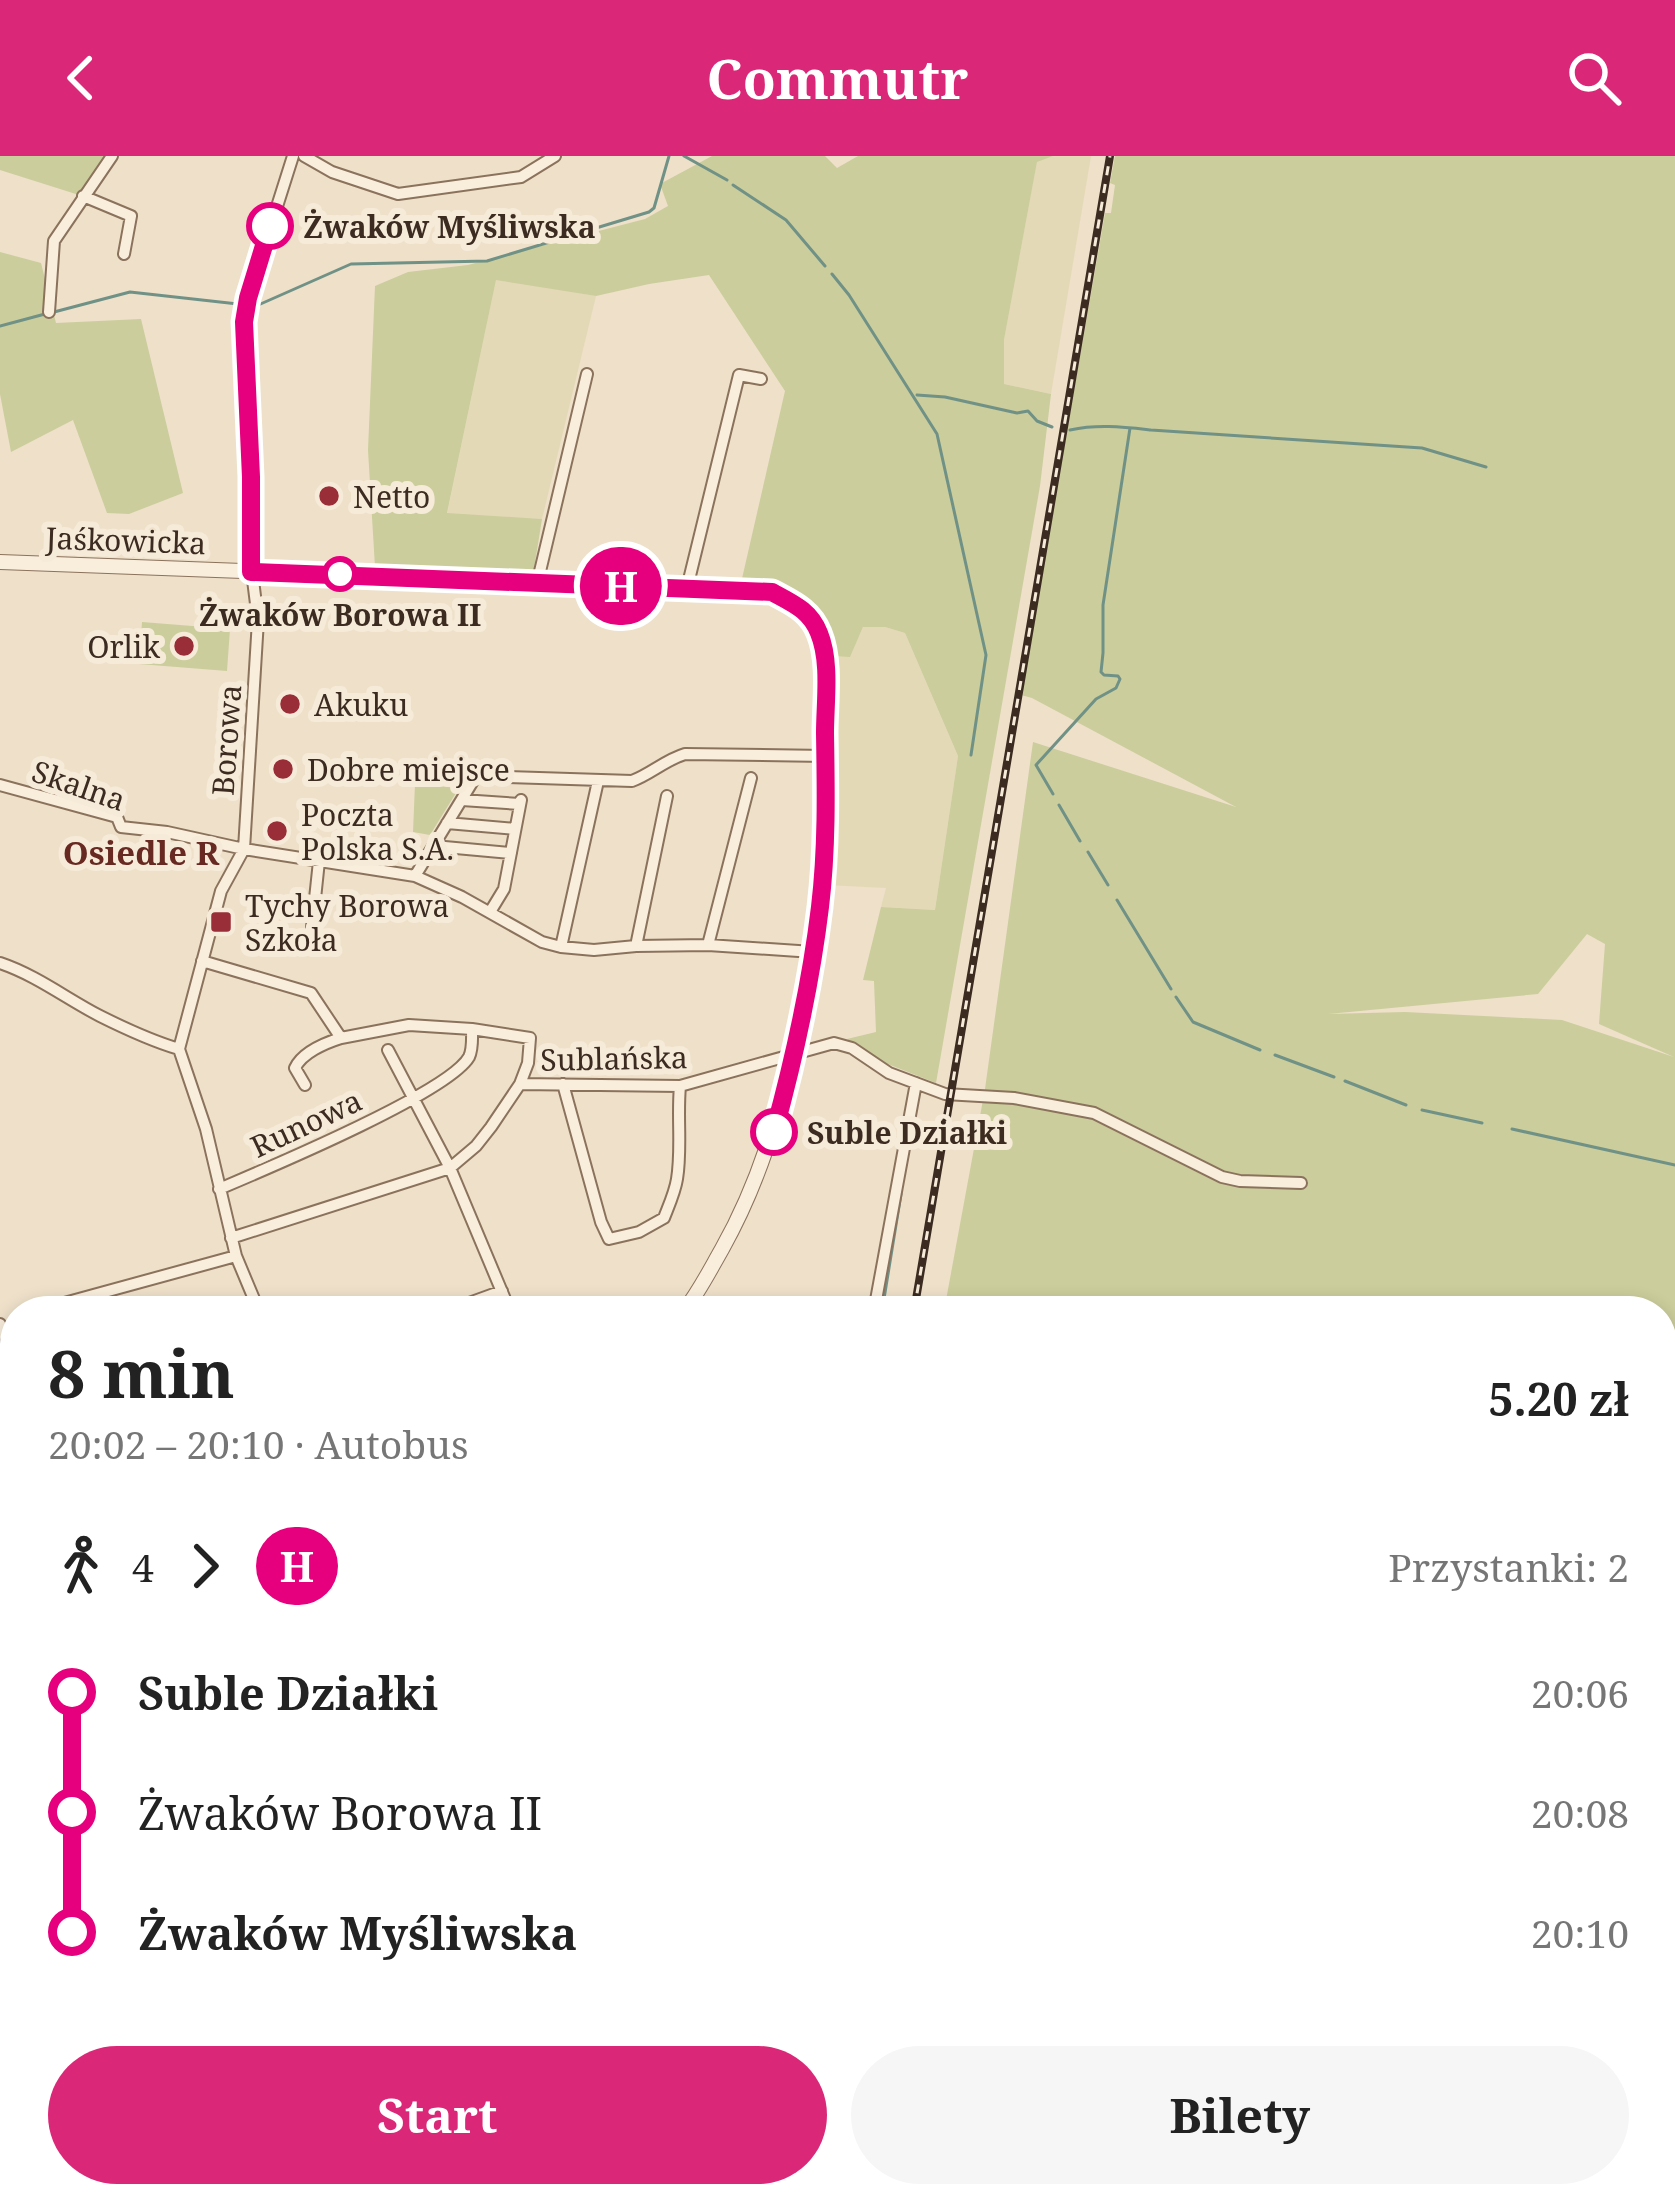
<!DOCTYPE html>
<html lang="pl">
<meta charset="utf-8">
<style>
body{margin:0;font-family:"Noto Serif",serif;background:#f6f6f6;color:#222;height:100vh;display:flex;flex-direction:column;font-size:45px;white-space:nowrap}
*{box-sizing:border-box;margin:0}
p{font-size:39px;color:#767676}
.icon{flex:none;width:66px;height:66px;fill:none;stroke:currentColor;stroke-width:2;stroke-linecap:round;stroke-linejoin:round}
.map{position:relative;flex:1;overflow:hidden}
.drawer{position:absolute;left:0px;top:1140px;width:1677px;height:912px;display:flex;flex-direction:column;background:#fff;border-radius:48px 48px 0 0;box-shadow:0 6px 18px #0003}
.drawer>*{flex:none}
.badge{padding:0 24px;border-radius:39px;font-size:42px;line-height:78px}
.map>.badge{position:absolute;translate:-50% -50%;box-shadow:0 0 0 6px #fff}
.legs{display:flex;align-items:center;gap:18px;height:132px;padding:0 48px;font-size:39px}
.legs p{margin-inline-start:auto}
.summary{display:flex;align-items:center;justify-content:space-between;height:204px;padding:0 48px}
h1{font-size:66px;font-weight:700;line-height:90px}
.cta{display:flex;gap:24px;margin-top:auto;padding:24px 48px}
.cta a{flex:1;height:138px;border-radius:72px;background:#db2777;color:#fff;font-size:48px;font-weight:700;line-height:138px;text-align:center}
.cta a+a{background:#f6f6f6;color:#222}
ul{padding:0 48px;list-style:none}
li{display:flex;align-items:center;gap:42px;height:120px;font-size:45px}
li i{display:grid;place-items:center;width:18px;height:100%;margin:0 15px;background:currentColor}
li i::after{content:'';width:30px;height:30px;margin:-15px;border:9px solid;border-radius:50%;background:#fff}
li p{margin-inline-start:auto}
li:first-child i{background:linear-gradient(#0000 50%,currentColor 0)}
li:last-child i{background:linear-gradient(currentColor 50%,#0000 0)}
header{display:flex;justify-content:space-between;align-items:center;height:156px;padding:0 48px;background:#db2777;color:#fff;font-size:54px;font-weight:700}
.map>svg:first-child{display:block}
</style>
<header><svg class="icon" aria-label="back" viewBox="0 0 24 24"><path d="M15 5l-7 7 7 7"/></svg>Commutr<svg class="icon" aria-label="search" viewBox="0 0 24 24"><circle cx="10" cy="10" r="6"/><path d="M15 15l6 6"/></svg></header>
<div class="map">
<svg width="1675" height="2052" viewBox="0 0 1675 2052">
<rect width="100%" height="100%" fill="#eee0c9"/>
<path fill="#e4d9b6" d="M1053,0H1091L1051,238L1004,228V184L1037,5Z
M496,123L596,140L542,363L447,358Z
M863,471H885L905,477L958,600L935,754L881,751L886,732L826,729L834,500H850Z
M400,2037H522L521,2052H401Z
M546,2037H688L687,2052H542Z
M893,2037H1017L1015,2052H926Z
M1076,2037H1208L1205,2052H1073Z"/>
<path fill="#cbcd9c" fill-rule="evenodd" d="M0,0H106L79,39L0,14Z
M712,0H825L837,12L858,0H1053L1037,6L1004,184V228L1051,238L1040,330L936,927L875,903L847,883L876,876L874,825L863,824L881,751L935,754L958,600L905,477L885,471H863L850,501L834,500L813,448L778,432L741,427L785,235L709,119L649,128L596,140L496,124L447,357L542,363L533,419L375,411L368,294L375,130L408,116L468,109L645,63L668,50L660,28Z
M1115,0H1675V1173L1662,1191V1155H944L985,933L1033,586L1236,651L1032,542L1021,539L1105,57H1111L1115,29L1110,27ZM1587,778L1605,788L1599,868L1674,901L1562,864L1405,856L1328,858L1538,838Z
M0,96L41,107L56,167L141,163L183,337L129,358L107,357L73,264L11,296L0,238Z
M142,466L230,473L227,515L139,508Z
M415,628L459,632L430,679L413,676Z
M1675,1177V2052H1271L1275,2037H1662V1195Z
M15,1889V2037H130L138,2052H12L14,2025L10,2008L0,1993V1895Z
M166,2037H400L401,2052H173Z"/>
<g fill="none" stroke-linecap="round" stroke-linejoin="round">
<path stroke="#709186" stroke-width="3" d="M684,0L727,24
M733,29L786,64L825,110
M832,118L849,139L937,278L986,499L971,599
M54,156L130,136L256,150L351,108L487,105L649,56L654,52L669,0
M0,170L45,158
M917,239L945,241L1017,257L1028,255L1037,265L1052,271
M1070,274C1098,268 1123,271 1151,274L1422,292L1486,311
M1053,638L1036,609L1096,543L1116,532L1120,523L1118,520L1104,519L1101,516L1103,497V449L1130,272
M1059,649L1080,685
M1088,696L1108,729
M1117,744L1171,833
M1176,841L1193,866L1260,894
M1275,899L1334,921
M1345,925L1406,949
M1422,954L1482,967
M1512,973L1675,1009
M882,1155L901,1038"/>
<g stroke="#8b725d" stroke-width="14">
<path id="minor" d="M304,0L332,16L398,38L521,21L555,0
M83,40L131,60L124,98
M49,156L54,85L112,0
M537,428L587,218
M687,432L739,219L761,223
M0,629L117,661L121,671L167,676L244,693L415,720L462,741L542,786L561,791L594,794L636,790L708,789L813,796
M462,644L520,648
M447,667L515,673
M434,690L511,697
M415,720L476,620L632,625C651,618 665,604 685,598L826,600
M490,756L504,733L521,644
M312,771L319,705
M708,789L751,622
M636,790L667,640
M561,791L598,625
M202,805L311,837L341,882L409,869L472,873L530,882L528,907L520,928
M0,807C36,819 67,843 100,860C126,873 152,885 179,893
M388,894L450,1012L510,1155
M563,928L601,1066L609,1083L639,1076L664,1062C669,1049 675,1036 677,1023C682,993 677,961 680,930
M305,929L295,912C302,897 325,887 341,882
M219,1033C266,1013 448,937 469,901C473,893 472,882 472,873
M231,1082L450,1012L476,990L491,971L520,928L680,930L834,887L852,892L889,917L945,938L1014,942L1094,957L1222,1021L1240,1025L1301,1027
M35,1155L236,1100
M259,1155L236,1100L206,973L179,893L221,735L244,693L258,464L249,392L251,321L245,166L248,142L293,0
M447,1155L502,1135
M874,1155L916,927
M0,1168L15,1205
M0,1263L15,1259
M0,1348L15,1343
M0,1632L15,1628
M533,2052L535,2037
M1269,2052L1272,2037"/>
</g>
<g stroke="#8b725d" stroke-width="16">
<path id="tertiary" d="M0,406L734,433C765,436 797,439 815,467C832,496 825,552 826,585C826,640 827,696 820,750C815,796 805,841 795,886C779,959 759,1027 722,1093C710,1114 699,1136 684,1155
M0,1450L15,1444
M0,1755L15,1783
M0,1781L15,1809
M137,2037L145,2052
M154,2037L161,2052"/>
</g>
<use href="#minor" stroke="#f9eedc" stroke-width="10"/>
<use href="#tertiary" stroke="#f9eedc" stroke-width="14"/>
<g stroke="#3b2b21" stroke-width="8">
<path id="rail" d="M914,1155L1110,0
M764,2052L766,2037"/>
</g>
<use href="#rail" stroke="#f6ebd8" stroke-width="3" stroke-dasharray="9" stroke-linecap="butt"/>
</g>
<g fill="none" stroke-linecap="round" stroke-linejoin="round">
<g stroke="#fff" stroke-width="27">
<path id="line-1" d="M270,70L248,142L244,166L251,321V416L772,436C792,447 810,454 819,477C831,506 825,546 825,577C826,635 827,693 820,751C811,826 794,903 774,976"/>
</g>
<use href="#line-1" stroke="#e6007e" stroke-width="18"/>
</g>
<g fill="#fff" stroke="#e6007e" stroke-width="6">
<circle cx="270" cy="70" r="21"/>
<circle cx="340" cy="418" r="15"/>
<circle cx="774" cy="976" r="21"/>
</g>
<g fill="#992e38" stroke="#f6ebd8" stroke-width="4.5">
<circle cx="329" cy="340" r="12"/>
<circle cx="184" cy="490" r="12"/>
<circle cx="290" cy="548" r="12"/>
<circle cx="283" cy="613" r="12"/>
<circle cx="277" cy="675" r="12"/>
<rect x="209" y="754" width="24" height="24" rx="6"/>
</g>
<g text-anchor="middle" dominant-baseline="central" stroke-width="12" stroke-linejoin="round" paint-order="stroke">
<g font-size="30" font-weight="bold" fill="#3b2b21" stroke="#f6ebd8" text-anchor="start">
<text x="303" y="70">Żwaków Myśliwska</text>
<text x="340" y="458" text-anchor="middle">Żwaków Borowa II</text>
<text x="807" y="976">Suble Działki</text>
</g>
<g font-size="30" fill="#3b2b21" stroke="#f6ebd8" text-anchor="start">
<text x="353" y="340">Netto</text>
<text x="160" y="490" text-anchor="end">Orlik</text>
<text x="314" y="548">Akuku</text>
<text x="307" y="613">Dobre miejsce</text>
<text x="301" y="658">Poczta<tspan x="301" dy="34">Polska S.A.</tspan></text>
<text x="245" y="749">Tychy Borowa<tspan x="245" dy="34">Szkoła</tspan></text>
</g>
<g font-size="30" fill="#3b2b21" stroke="#f6ebd8">
<text transform="translate(126 384) rotate(2)">Jaśkowicka</text>
<text transform="translate(226 584) rotate(-86)">Borowa</text>
<text transform="translate(79 629) rotate(19)">Skalna</text>
<text transform="translate(614 902) rotate(-1)">Sublańska</text>
<text transform="translate(306 967) rotate(-25)">Runowa</text>
</g>
<g font-size="33" font-weight="bold" fill="#672921" stroke="#f6ebd8">
<text x="141" y="696">Osiedle R</text>
</g>
</g>
</svg>
<b class="badge" style="left:621px;top:430px;background:#e6007e;color:#fff">H</b>
<section class="drawer">
<div class="summary"><div><h1>8 min</h1><p>20:02 – 20:10 · Autobus</p></div><b>5.20 zł</b></div>
<div class="legs"><svg class="icon" aria-label="walk" viewBox="0 0 24 24"><circle cx="13" cy="4" r="2"/><path d="M13 8l-2 6 4 7M11 14l-3 7M7 12l3-4h3l4 4"/></svg>4<svg class="icon" aria-label="forward" viewBox="0 0 24 24"><path d="M9 5l7 7-7 7"/></svg><b class="badge" style="background:#e6007e;color:#fff">H</b><p>Przystanki: 2</p></div>
<ul>
<li><i style="color:#e6007e"></i><b>Suble Działki</b><p>20:06</p></li>
<li><i style="color:#e6007e"></i><span>Żwaków Borowa II</span><p>20:08</p></li>
<li><i style="color:#e6007e"></i><b>Żwaków Myśliwska</b><p>20:10</p></li>
</ul>
<div class="cta"><a>Start</a><a>Bilety</a></div>
</section>
</div>
